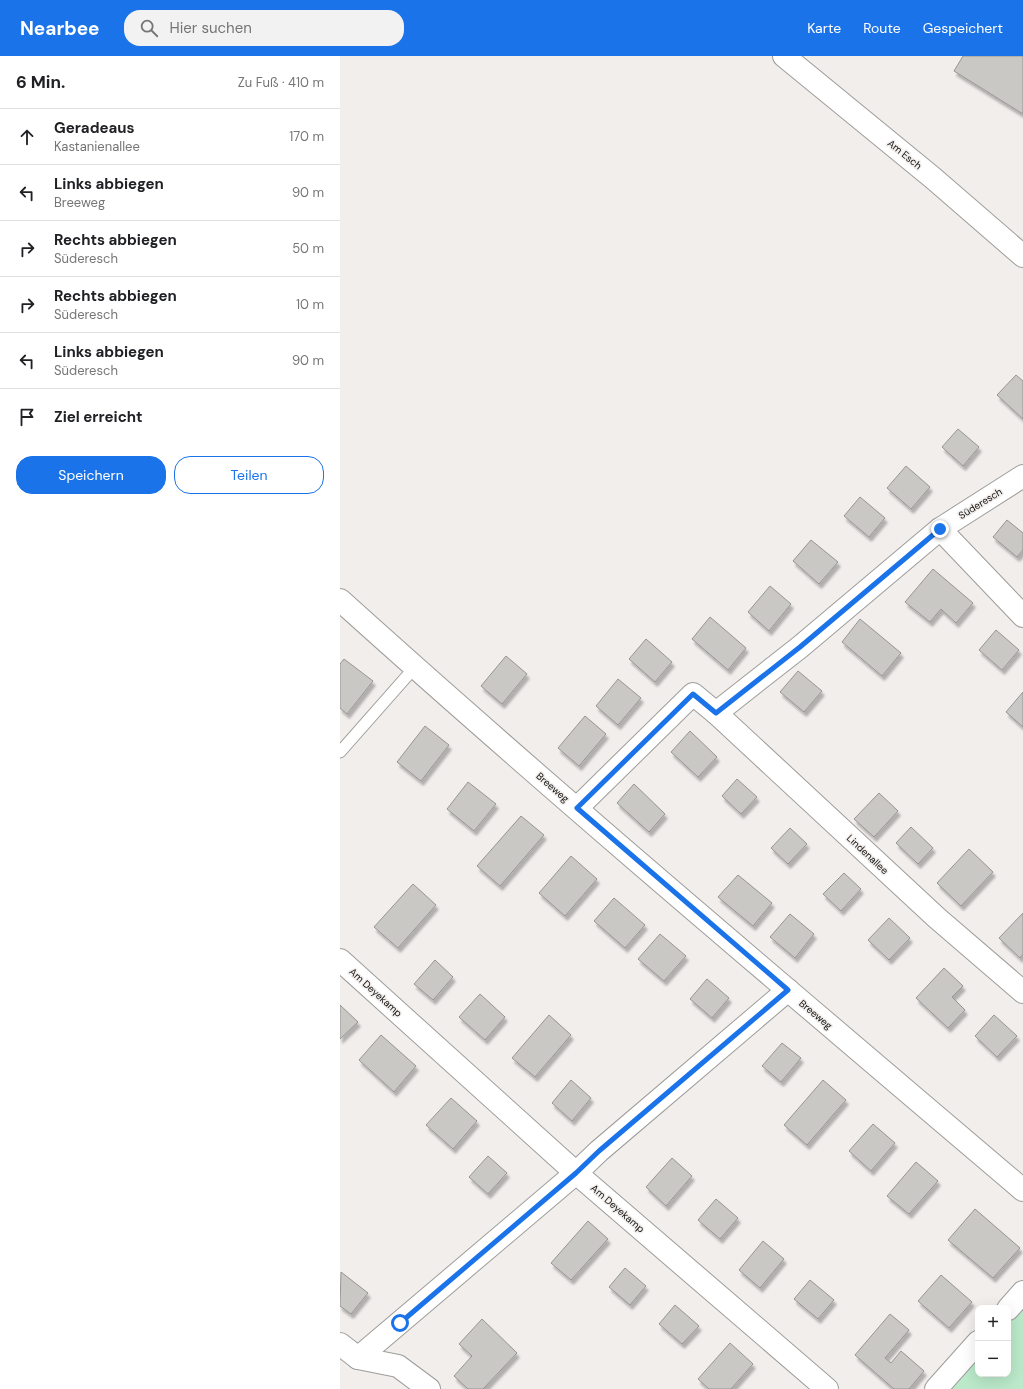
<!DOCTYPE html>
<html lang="de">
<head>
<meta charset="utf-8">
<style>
  :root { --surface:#fff; --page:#f2f2f2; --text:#202124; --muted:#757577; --line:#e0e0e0; --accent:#1a73e8 }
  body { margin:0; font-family:"DM Sans",sans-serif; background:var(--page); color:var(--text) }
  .controls { position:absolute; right:12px; bottom:12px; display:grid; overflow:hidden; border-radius:8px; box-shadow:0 4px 16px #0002 }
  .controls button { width:36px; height:36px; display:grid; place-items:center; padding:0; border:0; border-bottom:1px solid var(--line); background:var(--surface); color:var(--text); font:20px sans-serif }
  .stop { position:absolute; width:12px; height:12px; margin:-9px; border:3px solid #1a73e8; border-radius:50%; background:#fff }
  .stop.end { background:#1a73e8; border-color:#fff; box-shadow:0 1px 4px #0008 }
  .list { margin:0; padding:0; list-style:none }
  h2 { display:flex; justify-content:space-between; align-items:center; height:52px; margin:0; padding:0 16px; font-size:17px }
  h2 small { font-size:13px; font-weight:400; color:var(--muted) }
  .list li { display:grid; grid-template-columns:26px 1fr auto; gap:12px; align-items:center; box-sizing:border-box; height:56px; padding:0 16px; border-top:1px solid var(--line) }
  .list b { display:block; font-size:15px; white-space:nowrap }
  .list p { margin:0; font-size:13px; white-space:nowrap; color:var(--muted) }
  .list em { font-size:13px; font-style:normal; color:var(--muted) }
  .actions { display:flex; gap:8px; padding:12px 16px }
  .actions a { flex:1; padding:9px 0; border:1px solid var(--accent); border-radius:16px; text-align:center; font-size:14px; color:var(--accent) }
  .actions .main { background:var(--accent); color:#fff }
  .icon { flex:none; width:22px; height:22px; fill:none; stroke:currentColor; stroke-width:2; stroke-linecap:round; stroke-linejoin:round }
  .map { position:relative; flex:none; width:683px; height:1333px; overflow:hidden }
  header { display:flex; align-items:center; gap:24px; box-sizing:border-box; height:56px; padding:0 20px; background:var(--accent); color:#fff }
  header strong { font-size:19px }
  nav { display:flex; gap:22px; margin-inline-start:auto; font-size:14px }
  .search { width:280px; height:36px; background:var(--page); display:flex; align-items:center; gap:10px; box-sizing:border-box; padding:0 14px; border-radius:16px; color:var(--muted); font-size:15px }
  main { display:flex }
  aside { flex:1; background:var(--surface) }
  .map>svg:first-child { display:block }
  .green { fill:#bbe9ca }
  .building { fill:#cac8c5; stroke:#979592; filter:url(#shadow) }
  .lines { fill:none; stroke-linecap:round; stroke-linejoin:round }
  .lane-casing { stroke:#9f9d9a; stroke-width:13 }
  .street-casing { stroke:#9f9d9a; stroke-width:24 }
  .lane { stroke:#fff; stroke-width:11 }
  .street { stroke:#fff; stroke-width:22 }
  .route { stroke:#1a73e8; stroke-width:5 }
  .labels { text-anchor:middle; stroke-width:3; stroke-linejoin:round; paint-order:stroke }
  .street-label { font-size:10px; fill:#11100f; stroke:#f1eeec }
</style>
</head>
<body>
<header>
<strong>Nearbee</strong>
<div class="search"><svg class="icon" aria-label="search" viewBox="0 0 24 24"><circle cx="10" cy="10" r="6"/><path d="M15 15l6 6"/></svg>Hier suchen</div>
<nav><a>Karte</a><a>Route</a><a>Gespeichert</a></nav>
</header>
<main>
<aside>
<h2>6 Min.<small>Zu Fuß · 410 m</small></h2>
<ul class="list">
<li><svg class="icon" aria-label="ahead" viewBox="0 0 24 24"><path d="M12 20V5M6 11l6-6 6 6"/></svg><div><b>Geradeaus</b><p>Kastanienallee</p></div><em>170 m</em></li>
<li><svg class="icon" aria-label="left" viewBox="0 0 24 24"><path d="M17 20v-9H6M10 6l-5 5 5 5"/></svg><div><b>Links abbiegen</b><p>Breeweg</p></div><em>90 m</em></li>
<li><svg class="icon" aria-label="right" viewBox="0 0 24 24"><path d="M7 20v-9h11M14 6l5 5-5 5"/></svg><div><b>Rechts abbiegen</b><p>Süderesch</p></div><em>50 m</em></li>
<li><svg class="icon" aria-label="right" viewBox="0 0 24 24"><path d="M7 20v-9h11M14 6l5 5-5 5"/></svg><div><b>Rechts abbiegen</b><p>Süderesch</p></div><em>10 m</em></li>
<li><svg class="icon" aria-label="left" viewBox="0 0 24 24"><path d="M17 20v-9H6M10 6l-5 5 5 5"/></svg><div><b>Links abbiegen</b><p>Süderesch</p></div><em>90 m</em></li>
<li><svg class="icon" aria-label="arrive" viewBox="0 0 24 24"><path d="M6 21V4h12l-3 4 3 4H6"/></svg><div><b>Ziel erreicht</b></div></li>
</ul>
<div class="actions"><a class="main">Speichern</a><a>Teilen</a></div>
</aside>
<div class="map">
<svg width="683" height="1333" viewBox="0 0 683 1333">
  <defs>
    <filter id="shadow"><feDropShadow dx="2.5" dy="4.5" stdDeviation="1" flood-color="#0004"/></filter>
  </defs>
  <rect width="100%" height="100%" fill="#f1eeec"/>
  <polygon class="green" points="683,1249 683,1333 610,1333 638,1301 638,1318 668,1318 668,1266"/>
  <g class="building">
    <polygon points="623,0 683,0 683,58 614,15"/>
    <polygon points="676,319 683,325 683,363 657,339"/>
    <polygon points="618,373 639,391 623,410 602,391"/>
    <polygon points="566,410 590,431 571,453 547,432"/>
    <polygon points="520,441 545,462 529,481 504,460"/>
    <polygon points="667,464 683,477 683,494 677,501 653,481"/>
    <polygon points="471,484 498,506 479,528 453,505"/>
    <polygon points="593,513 633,547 616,567 601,553 590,566 565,546"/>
    <polygon points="430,530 451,548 429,575 408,556"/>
    <polygon points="370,561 406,592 388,614 352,583"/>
    <polygon points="520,563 561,597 542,620 502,586"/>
    <polygon points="656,574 679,594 662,614 639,594"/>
    <polygon points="306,583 332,606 315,626 289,603"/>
    <polygon points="166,600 187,618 162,648 141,630"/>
    <polygon points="4,603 33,625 7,658 0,652 0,608"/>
    <polygon points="458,615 482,635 464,656 440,636"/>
    <polygon points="278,623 301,642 278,669 256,650"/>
    <polygon points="683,636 683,671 666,656"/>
    <polygon points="245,660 266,678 239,710 218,692"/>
    <polygon points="85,670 109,689 81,725 57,706"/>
    <polygon points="350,675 377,701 358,721 331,696"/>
    <polygon points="397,723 417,741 401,758 382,740"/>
    <polygon points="128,726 156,748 134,775 107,753"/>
    <polygon points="294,728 325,758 309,776 277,747"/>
    <polygon points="539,737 558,755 534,781 514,763"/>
    <polygon points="181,760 204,779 160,830 137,810"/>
    <polygon points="571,771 593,792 578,808 556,787"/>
    <polygon points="450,772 467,788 448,808 431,792"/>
    <polygon points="629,793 653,816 621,850 597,827"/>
    <polygon points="231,800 257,823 225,860 199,837"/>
    <polygon points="504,817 521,833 501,855 483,838"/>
    <polygon points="398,819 432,847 413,870 378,841"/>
    <polygon points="73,828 96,849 58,892 34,871"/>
    <polygon points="274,842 305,869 285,892 254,865"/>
    <polygon points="683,857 683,898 680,902 659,882"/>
    <polygon points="450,858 474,878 455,902 430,881"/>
    <polygon points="549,862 570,882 549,904 528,884"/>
    <polygon points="320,878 346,900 324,925 298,903"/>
    <polygon points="95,904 113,921 93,944 74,928"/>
    <polygon points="604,912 623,930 612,941 625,954 608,972 576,942"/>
    <polygon points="367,923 389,942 372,962 350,943"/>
    <polygon points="140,938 165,961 145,984 119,961"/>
    <polygon points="0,949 18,966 0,983"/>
    <polygon points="209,959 231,979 195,1021 172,1002"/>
    <polygon points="654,959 677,980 657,1001 635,980"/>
    <polygon points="41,979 76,1010 54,1036 19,1004"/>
    <polygon points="442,987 461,1002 441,1026 422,1010"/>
    <polygon points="231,1024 251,1042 232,1065 212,1047"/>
    <polygon points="483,1024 506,1044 467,1089 444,1069"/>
    <polygon points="111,1042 137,1065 113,1093 86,1069"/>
    <polygon points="533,1068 555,1087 531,1115 509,1095"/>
    <polygon points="148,1100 167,1117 148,1138 129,1121"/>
    <polygon points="332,1102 352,1120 326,1150 306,1131"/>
    <polygon points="576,1106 598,1125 569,1158 547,1140"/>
    <polygon points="376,1143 398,1162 380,1183 358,1164"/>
    <polygon points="635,1153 680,1192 653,1222 608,1184"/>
    <polygon points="248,1165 268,1183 231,1224 211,1207"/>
    <polygon points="423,1185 444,1203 420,1232 399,1214"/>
    <polygon points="285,1212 306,1230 290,1249 269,1231"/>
    <polygon points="1,1216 28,1237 11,1258 0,1250"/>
    <polygon points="601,1219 632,1246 609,1272 578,1245"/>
    <polygon points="470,1224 494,1244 478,1263 454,1243"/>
    <polygon points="335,1249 359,1270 342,1288 319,1268"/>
    <polygon points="550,1258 569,1274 545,1302 551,1307 561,1295 584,1315 569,1333 554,1333 515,1299"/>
    <polygon points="142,1263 177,1297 143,1333 128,1333 114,1320 132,1300 119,1288"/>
    <polygon points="390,1287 413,1308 391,1333 369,1333 358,1323"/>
  </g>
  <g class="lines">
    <defs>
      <polyline id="lane" points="0,696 75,611"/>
      <g id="street">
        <polyline points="444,0 593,122 683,200"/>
        <polyline points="600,473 683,560"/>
        <path d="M0,544C223,745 454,939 683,1134"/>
        <polyline points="376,657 597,862 683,936"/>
        <polyline points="237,752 353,638 376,657 460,591 600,473 683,420"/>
        <polyline points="0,904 236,1117 487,1333"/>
        <polyline points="668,1253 683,1236"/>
        <polyline points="0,1288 18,1302 58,1310 89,1333"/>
        <polyline points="18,1302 236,1117 259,1095 448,934"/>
        <polyline points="596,1333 638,1286"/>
      </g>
    </defs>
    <use href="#lane" class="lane-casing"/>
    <use href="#street" class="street-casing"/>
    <use href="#lane" class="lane"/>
    <use href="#street" class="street"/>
  </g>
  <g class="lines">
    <polyline class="route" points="60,1267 236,1117 259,1095 448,934 237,752 353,638 376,657 460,591 600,473"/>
  </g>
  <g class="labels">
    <g class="street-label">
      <text transform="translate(565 98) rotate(39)" y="4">Am Esch</text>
      <text transform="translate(640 447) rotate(-32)" y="4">Süderesch</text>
      <text transform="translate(213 731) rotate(41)" y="4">Breeweg</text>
      <text transform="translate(528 798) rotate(43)" y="4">Lindenallee</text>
      <text transform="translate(36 936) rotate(42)" y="4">Am Deyekamp</text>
      <text transform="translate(476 958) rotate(40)" y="4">Breeweg</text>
      <text transform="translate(278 1152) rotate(41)" y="4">Am Deyekamp</text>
    </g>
  </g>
</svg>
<div class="controls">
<button>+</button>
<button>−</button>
</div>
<div class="stop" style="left:60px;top:1267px"></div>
<div class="stop end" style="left:600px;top:473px"></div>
</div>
</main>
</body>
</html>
